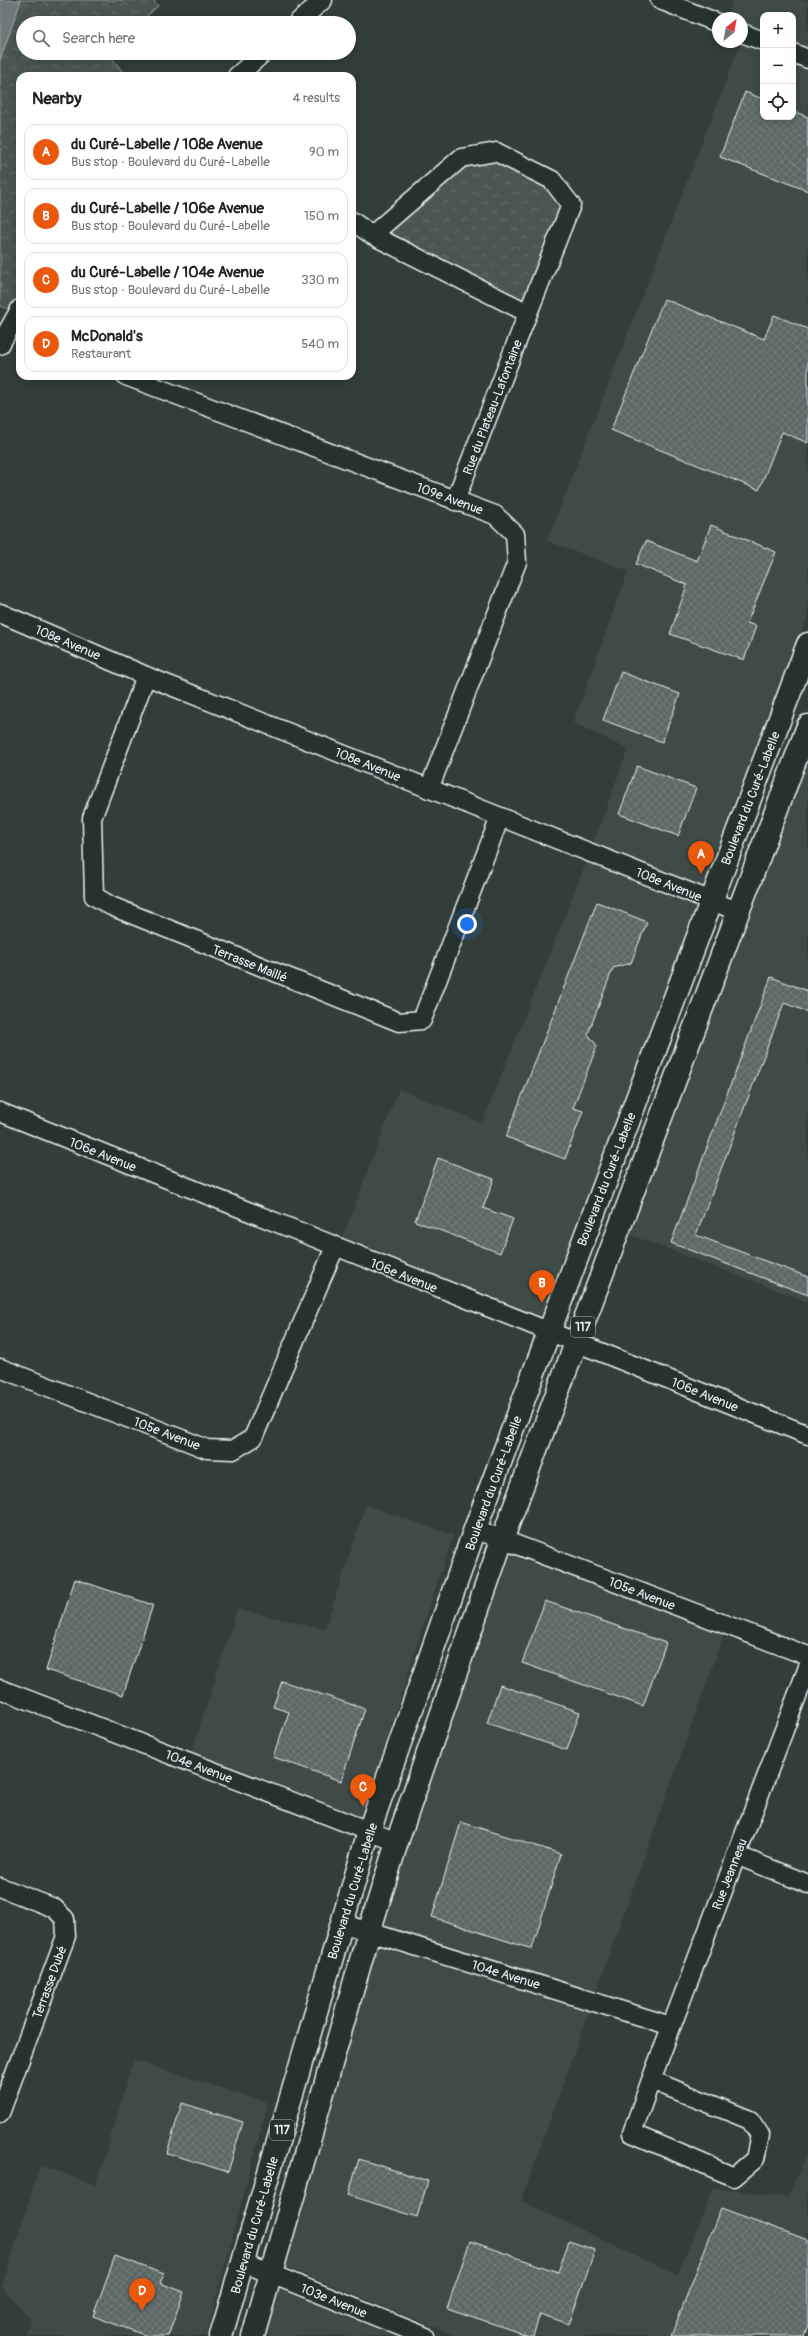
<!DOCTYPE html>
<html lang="en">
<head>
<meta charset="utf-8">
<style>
  :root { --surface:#fff; --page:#f2f2f2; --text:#222; --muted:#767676; --line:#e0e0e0; --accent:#ea580c }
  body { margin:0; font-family:Pangolin,sans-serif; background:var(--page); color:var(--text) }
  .controls { position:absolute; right:12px; top:12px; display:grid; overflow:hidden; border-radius:8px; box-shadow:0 2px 10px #0003 }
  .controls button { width:36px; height:36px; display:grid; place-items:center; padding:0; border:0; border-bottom:1px solid var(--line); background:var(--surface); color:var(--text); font:20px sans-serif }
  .compass { position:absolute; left:712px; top:12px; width:36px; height:36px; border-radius:50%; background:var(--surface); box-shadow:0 2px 10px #0003; rotate:31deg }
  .you { position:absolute; left:467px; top:924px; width:14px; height:14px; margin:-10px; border:3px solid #fff; border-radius:50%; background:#1a73e8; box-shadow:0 0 0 6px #1a73e833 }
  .badge { display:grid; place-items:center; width:26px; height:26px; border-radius:50%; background:var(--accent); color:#fff; font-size:13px; font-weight:700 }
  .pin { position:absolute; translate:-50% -33px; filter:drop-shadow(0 1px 2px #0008) }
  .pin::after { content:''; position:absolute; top:21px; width:14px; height:12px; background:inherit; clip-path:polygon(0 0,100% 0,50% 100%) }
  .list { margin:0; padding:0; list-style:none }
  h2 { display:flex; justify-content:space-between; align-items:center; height:52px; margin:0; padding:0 16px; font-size:17px }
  h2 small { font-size:13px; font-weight:400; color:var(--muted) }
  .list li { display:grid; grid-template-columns:26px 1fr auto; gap:12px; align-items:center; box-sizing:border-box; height:56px; margin:0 8px 8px; padding:0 8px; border:1px solid var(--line); border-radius:12px }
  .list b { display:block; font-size:15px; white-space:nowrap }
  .list p { margin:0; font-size:13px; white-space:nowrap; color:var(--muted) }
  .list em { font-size:13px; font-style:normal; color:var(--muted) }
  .icon { flex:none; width:22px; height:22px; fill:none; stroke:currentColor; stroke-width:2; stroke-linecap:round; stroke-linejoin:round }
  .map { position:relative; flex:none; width:808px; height:2336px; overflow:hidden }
  .search { position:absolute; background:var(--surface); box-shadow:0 2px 10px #0003; left:16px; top:16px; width:340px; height:44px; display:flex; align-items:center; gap:10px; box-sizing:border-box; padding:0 14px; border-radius:22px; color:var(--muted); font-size:15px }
  .panel { position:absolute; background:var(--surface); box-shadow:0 2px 10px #0003; left:16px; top:72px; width:340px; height:308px; border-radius:12px }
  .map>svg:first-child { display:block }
  .built { fill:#3f4b46 }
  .forest { fill:url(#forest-crowns); stroke:#98a4a4 }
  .water { fill:#6d7978; stroke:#9ea9ab }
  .building { fill:url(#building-cross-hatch); stroke:#e8f1f8 }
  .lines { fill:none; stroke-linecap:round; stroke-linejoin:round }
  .minor-casing { stroke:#e8f1f8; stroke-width:21 }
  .primary-casing { stroke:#e8f1f8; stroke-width:25 }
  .minor { stroke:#26332d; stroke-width:18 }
  .primary { stroke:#26332d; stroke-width:22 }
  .labels { text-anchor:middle; stroke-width:3; stroke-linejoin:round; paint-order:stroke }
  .shield { fill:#26332d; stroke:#aeb8bb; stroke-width:1 }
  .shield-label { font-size:12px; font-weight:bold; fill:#e8f1f8 }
  .street-label { font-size:13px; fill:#e8f1f8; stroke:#26332d }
</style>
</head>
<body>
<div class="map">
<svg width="808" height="2336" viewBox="0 0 808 2336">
  <defs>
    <pattern id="forest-crowns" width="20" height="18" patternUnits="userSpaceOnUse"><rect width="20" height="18" fill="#495651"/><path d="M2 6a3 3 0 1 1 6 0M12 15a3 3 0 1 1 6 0" fill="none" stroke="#636f6b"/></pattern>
    <pattern id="building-cross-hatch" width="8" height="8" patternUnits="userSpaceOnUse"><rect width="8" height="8" fill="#5c6865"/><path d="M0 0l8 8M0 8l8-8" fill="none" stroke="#737e7c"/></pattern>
  </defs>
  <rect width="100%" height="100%" fill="#323e39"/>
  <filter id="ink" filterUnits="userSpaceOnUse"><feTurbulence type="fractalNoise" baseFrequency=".025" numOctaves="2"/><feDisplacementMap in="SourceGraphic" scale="8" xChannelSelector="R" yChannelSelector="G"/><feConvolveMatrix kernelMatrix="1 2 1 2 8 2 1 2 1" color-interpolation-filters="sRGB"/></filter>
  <g filter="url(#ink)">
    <g class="built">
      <polygon points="733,0 808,0 808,60 793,54 793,15 763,15 763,42 742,34 742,18 726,18"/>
      <polygon points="741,42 763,51 763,117 793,117 793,63 808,69 808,615 541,1318 341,1241 399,1089 482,1123 587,860 628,749 573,723 628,571 547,541"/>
      <polygon points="808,737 808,1302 623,1232"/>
      <polygon points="366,1505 453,1535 361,1818 192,1751 237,1609 325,1629"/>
      <polygon points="501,1552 725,1632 521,2201 677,2275 714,2188 788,2197 808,2152 808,2336 457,2336 281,2265 386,1891"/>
      <polygon points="133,2060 268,2103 206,2336 27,2336 31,2320 2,2287 40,2165 96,2185"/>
      <polygon points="272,2286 394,2336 257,2336"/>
    </g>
    <g class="forest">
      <polygon points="21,0 153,0 158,6 139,23 23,23 23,53 108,53 126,76 20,76 20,309 18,313 0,306 0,60"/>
      <polygon points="496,152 552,180 571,205 528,313 372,235 461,158"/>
    </g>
    <polygon class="water" points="0,0 21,0 0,60"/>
    <g class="building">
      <polygon points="745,92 763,99 763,117 793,117 793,111 808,117 808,191 720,157"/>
      <polygon points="664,299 764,339 774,315 808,329 808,443 782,432 759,490 611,430"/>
      <polygon points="711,525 776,552 747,623 756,626 744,660 670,634 687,585 636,564 646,541 697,561"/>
      <polygon points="621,672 680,694 662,742 603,720"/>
      <polygon points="637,766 696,788 678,836 619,814"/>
      <polygon points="597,902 647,922 631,963 613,968 588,1034 597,1046 573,1108 583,1111 565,1159 506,1137"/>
      <polygon points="771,977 808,991 808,1012 784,1003 696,1235 808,1277 808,1295 671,1243"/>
      <polygon points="438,1158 494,1179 483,1208 513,1219 500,1253 415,1221"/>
      <polygon points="75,1579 153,1605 123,1695 46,1670"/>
      <polygon points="545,1601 666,1643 643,1706 522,1663"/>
      <polygon points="282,1681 365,1709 341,1781 273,1757 289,1712 273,1707"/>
      <polygon points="500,1685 580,1712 567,1750 487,1723"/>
      <polygon points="461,1822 561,1854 532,1949 432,1917"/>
      <polygon points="182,2103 243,2122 228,2172 167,2153"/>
      <polygon points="359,2159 428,2181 417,2217 348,2195"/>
      <polygon points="721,2208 808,2240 808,2326 804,2336 671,2336"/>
      <polygon points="470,2241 558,2272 569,2241 595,2250 569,2324 540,2314 533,2336 529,2336 447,2308"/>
      <polygon points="115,2256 164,2274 160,2283 184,2292 168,2336 147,2336 93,2316"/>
    </g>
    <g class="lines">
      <defs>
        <g id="minor">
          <polyline points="660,0 718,23"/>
          <polyline points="297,23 323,0"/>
          <polyline points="742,33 763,41"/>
          <polyline points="793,53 808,59"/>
          <polyline points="237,76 263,53"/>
          <polyline points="352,221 372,235 528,313 455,501"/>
          <polyline points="372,235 461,158 496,152 552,180 571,205 528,313"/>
          <polyline points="0,345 20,309"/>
          <polyline points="126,376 495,515 515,534 517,562 429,789"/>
          <polyline points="0,613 146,676 737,911"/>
          <polyline points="146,676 92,818 94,896 111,906 399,1022 422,1020 500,817"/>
          <polyline points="0,1112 808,1435"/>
          <polyline points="0,1368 207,1449 233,1450 253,1438 335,1247"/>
          <polyline points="475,1529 808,1656"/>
          <polyline points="0,1689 397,1842"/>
          <polyline points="736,1855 808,1884"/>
          <polyline points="0,1887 54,1908 65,1919 66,1936 0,2113"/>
          <polyline points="341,1923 671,2026"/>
          <polyline points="651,2080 750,2120 760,2135 755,2159 734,2177 632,2133 651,2080 808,1667"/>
          <polyline points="244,2263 424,2336"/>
        </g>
        <g id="primary">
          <polyline points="221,2336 369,1831 475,1529 808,644"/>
          <polyline points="253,2336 369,1932 397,1842 502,1540 808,726"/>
        </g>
      </defs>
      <use href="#minor" class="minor-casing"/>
      <use href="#primary" class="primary-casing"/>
      <use href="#minor" class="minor"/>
      <use href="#primary" class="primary"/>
    </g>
  </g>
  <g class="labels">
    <g class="shield">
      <rect x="571" y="1317" width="24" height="20" rx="3"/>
      <rect x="270" y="2120" width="24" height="20" rx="3"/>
    </g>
    <g class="shield-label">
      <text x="583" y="1331">117</text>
      <text x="282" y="2134">117</text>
    </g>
    <g class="street-label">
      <text transform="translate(492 407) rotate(-69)" y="5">Rue du Plateau-Lafontaine</text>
      <text transform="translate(450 498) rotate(20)" y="5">109e Avenue</text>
      <text transform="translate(68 642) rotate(23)" y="5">108e Avenue</text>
      <text transform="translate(368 764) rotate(22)" y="5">108e Avenue</text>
      <text transform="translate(750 798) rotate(-69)" y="5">Boulevard du Curé-Labelle</text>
      <text transform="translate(669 884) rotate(22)" y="5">108e Avenue</text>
      <text transform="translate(250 963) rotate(22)" y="5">Terrasse Maillé</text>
      <text transform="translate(103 1154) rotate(22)" y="5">106e Avenue</text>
      <text transform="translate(606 1179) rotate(-69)" y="5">Boulevard du Curé-Labelle</text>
      <text transform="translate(404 1275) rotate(22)" y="5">106e Avenue</text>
      <text transform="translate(705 1394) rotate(22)" y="5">106e Avenue</text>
      <text transform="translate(167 1433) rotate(21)" y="5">105e Avenue</text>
      <text transform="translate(493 1483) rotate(-70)" y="5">Boulevard du Curé-Labelle</text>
      <text transform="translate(642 1593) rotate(21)" y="5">105e Avenue</text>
      <text transform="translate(199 1766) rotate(21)" y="5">104e Avenue</text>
      <text transform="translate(729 1874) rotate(-69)" y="5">Rue Jeanneau</text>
      <text transform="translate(352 1891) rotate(-73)" y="5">Boulevard du Curé-Labelle</text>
      <text transform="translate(506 1974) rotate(17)" y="5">104e Avenue</text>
      <text transform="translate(49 1982) rotate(-70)" y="5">Terrasse Dubé</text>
      <text transform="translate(254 2225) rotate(-74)" y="5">Boulevard du Curé-Labelle</text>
      <text transform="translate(334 2300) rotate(22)" y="5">103e Avenue</text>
    </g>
  </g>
</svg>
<div class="controls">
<button>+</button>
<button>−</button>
<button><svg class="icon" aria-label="locate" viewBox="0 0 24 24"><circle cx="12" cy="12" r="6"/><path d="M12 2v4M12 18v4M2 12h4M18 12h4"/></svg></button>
</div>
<svg class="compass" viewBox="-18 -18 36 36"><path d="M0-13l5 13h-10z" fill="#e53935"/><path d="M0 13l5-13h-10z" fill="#767676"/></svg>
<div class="you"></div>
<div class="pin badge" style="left:701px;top:874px">A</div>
<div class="pin badge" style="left:542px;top:1303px">B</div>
<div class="pin badge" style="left:363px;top:1807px">C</div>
<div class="pin badge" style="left:142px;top:2311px">D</div>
<div class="search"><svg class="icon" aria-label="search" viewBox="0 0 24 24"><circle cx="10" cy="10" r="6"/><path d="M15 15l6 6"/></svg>Search here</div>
<section class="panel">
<h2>Nearby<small>4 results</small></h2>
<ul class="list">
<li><span class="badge">A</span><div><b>du Curé-Labelle / 108e Avenue</b><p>Bus stop · Boulevard du Curé-Labelle</p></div><em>90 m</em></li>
<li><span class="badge">B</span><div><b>du Curé-Labelle / 106e Avenue</b><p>Bus stop · Boulevard du Curé-Labelle</p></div><em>150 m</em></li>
<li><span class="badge">C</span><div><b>du Curé-Labelle / 104e Avenue</b><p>Bus stop · Boulevard du Curé-Labelle</p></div><em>330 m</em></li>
<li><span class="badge">D</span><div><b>McDonald's</b><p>Restaurant</p></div><em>540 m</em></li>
</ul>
</section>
</div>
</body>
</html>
